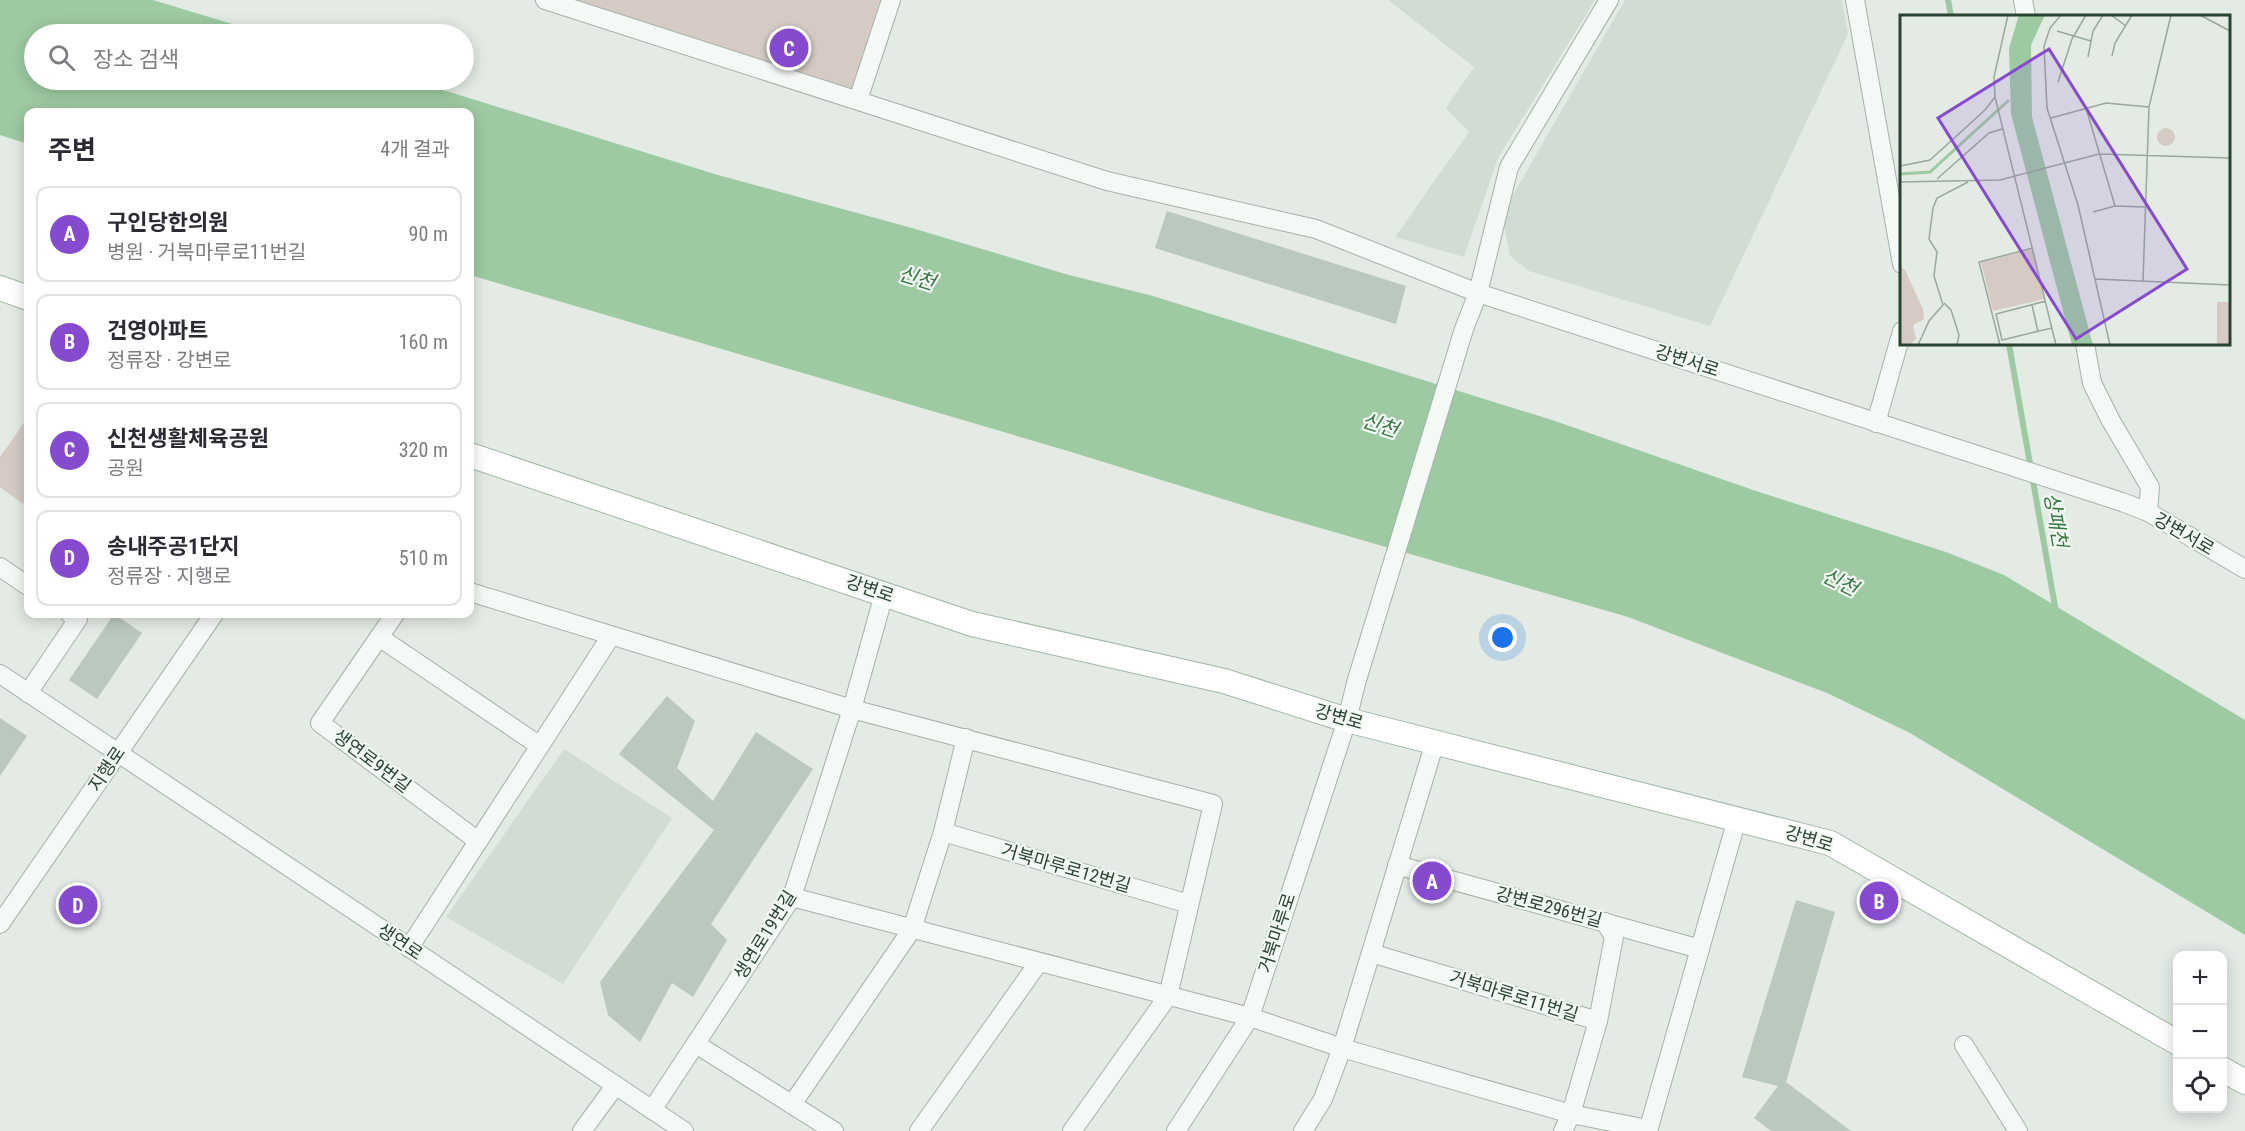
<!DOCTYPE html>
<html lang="ko">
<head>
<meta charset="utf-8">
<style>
  :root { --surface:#fff; --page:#f7f7f7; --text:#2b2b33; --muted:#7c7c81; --line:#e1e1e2; --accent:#854ace }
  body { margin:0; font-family:"Roboto Condensed","Noto Sans KR",sans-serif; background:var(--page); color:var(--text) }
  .controls { position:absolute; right:18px; bottom:18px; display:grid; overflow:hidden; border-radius:12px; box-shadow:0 3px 15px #0003 }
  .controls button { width:54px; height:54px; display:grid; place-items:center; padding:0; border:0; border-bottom:2px solid var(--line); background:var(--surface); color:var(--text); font:30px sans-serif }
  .you { position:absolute; left:1503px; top:638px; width:21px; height:21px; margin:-15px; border:4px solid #fff; border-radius:50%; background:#1a73e8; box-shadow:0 0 0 9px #1a73e833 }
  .badge { display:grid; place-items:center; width:39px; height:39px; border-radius:50%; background:var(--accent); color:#fff; font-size:20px; font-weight:700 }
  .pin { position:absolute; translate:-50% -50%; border:3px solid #fff; box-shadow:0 2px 6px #0006 }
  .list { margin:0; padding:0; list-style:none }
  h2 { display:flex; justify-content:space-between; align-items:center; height:78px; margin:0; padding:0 24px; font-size:26px }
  h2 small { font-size:20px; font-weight:400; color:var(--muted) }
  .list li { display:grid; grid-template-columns:39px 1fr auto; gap:18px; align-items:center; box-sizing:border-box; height:96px; margin:0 12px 12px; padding:0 12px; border:2px solid var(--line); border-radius:12px }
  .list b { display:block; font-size:22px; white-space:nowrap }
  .list p { margin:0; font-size:20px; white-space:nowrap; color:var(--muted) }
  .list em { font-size:20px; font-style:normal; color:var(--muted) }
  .icon { flex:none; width:33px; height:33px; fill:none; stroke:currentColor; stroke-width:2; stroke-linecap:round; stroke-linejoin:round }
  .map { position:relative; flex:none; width:2245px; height:1131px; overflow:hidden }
  .search { position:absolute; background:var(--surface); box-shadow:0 3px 15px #0003; left:24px; top:24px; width:450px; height:66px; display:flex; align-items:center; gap:15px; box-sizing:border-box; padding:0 21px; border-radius:33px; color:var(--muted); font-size:22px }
  .panel { position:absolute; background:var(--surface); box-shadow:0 3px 15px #0003; left:24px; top:108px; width:450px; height:510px; border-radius:12px }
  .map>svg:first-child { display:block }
  .built { fill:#d1ddd3 }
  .green { fill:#d5cac4 }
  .water { fill:#9ecaa3 }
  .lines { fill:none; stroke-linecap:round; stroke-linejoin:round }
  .stream { stroke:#9ecaa3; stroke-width:6 }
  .building { fill:#bac8bd }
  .minor-casing { stroke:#a4b2a7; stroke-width:20 }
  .major-casing { stroke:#a2b6a6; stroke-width:26 }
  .minor { stroke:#f5f9f6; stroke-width:18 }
  .major { stroke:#fff; stroke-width:24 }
  .labels { text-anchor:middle; stroke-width:4.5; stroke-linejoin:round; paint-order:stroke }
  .street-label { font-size:18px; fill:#2a4330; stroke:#f2f8f3 }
  .water-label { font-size:20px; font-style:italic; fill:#35773f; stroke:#f2f8f3 }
  .inset-river { fill:none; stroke:#9ecaa3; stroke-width:3 }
  .inset-road { fill:none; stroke:#99a89c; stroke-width:1.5 }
  .view { fill:#854ace; fill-opacity:0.15; stroke:#854ace; stroke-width:3 }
  .inset-edge { fill:none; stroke:#2a4330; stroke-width:3 }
</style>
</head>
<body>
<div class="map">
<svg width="2245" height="1131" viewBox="0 0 2245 1131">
  <rect width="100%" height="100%" fill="#e3ebe4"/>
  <g class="built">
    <polygon points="1388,0 1595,0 1498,158 1464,257 1395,237 1469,132 1446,108 1474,67"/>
    <polygon points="1625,0 1842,0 1848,34 1710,326 1529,271 1510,256 1502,214"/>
    <polygon points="564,749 672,818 563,984 446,917"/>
  </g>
  <g class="green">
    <polygon points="563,0 886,0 854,96"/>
    <polygon points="28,417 28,496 23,504 0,487 0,457"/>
  </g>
  <polygon class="water" points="0,0 153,0 265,34 34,34 34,80 411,80 718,175 912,228 1069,275 1153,296 1552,420 1756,491 1946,552 2004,575 2245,720 2245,935 1910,733 1827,693 1628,617 1258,510 1068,451 470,275 470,112 28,112 28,144 0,135"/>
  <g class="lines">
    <g class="stream">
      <polyline points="1948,0 1951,16"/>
      <polyline points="2009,344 2056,612"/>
    </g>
  </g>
  <g class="building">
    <polygon points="1167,211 1406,286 1396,324 1155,248"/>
    <polygon points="114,614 142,633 97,699 69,680"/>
    <polygon points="667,696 695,721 677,768 713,801 756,732 813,769 711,924 727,940 693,997 672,983 640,1042 608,1015 600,982 714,830 619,754"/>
    <polygon points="0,718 27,736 0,776"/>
    <polygon points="1796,900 1835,912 1786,1082 1851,1131 1771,1131 1754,1118 1778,1086 1742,1077"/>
  </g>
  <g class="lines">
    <defs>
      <g id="minor">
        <polyline points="545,0 1107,181 1316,229 1478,293 2122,502 2148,512 2245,569"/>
        <polyline points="1855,0 1902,264"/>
        <polyline points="2023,0 2026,16"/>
        <polyline points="858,100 891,0"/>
        <polyline points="2085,344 2092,383 2111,421 2150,487 2148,512"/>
        <polyline points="1876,423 1902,331"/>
        <polyline points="0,567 28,586"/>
        <polyline points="470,592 852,709 1213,804 1168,996 1072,1131"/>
        <polyline points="395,614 320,723 478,841"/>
        <polyline points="379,637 540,746"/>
        <polyline points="0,674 684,1131"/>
        <polyline points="28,693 78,619 70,614"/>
        <polyline points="943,832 1189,904"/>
        <polyline points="1397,865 1700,949"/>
        <polyline points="792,897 1250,1017 1342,1048 1571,1114 1648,1129"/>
        <polyline points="0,924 214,614"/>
        <polyline points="409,948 611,636"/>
        <polyline points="1371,953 1598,1021 1571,1114 1563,1131"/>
        <polyline points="1598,1021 1614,937 1605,922"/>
        <polyline points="696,1044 834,1131"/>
        <polyline points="1964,1045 2018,1131"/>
        <polyline points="793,1103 912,929 943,832 966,738"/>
        <polyline points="652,1110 792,897 852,709 884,594"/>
        <polyline points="582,1131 615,1086"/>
        <polyline points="919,1131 1039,962"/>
        <polyline points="1176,1131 1250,1017 1347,720 1356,683 1464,329 1478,293 1509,167 1609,0"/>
        <polyline points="1303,1131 1323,1099 1342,1048 1435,742"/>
        <polyline points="1648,1131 1737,819"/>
      </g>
      <g id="major">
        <polyline points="0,288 28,298"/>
        <polyline points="470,455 972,624 1224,681 1347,720 1830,843 2178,1043"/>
        <polyline points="2222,1069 2245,1082"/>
      </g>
    </defs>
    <use href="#minor" class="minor-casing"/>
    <use href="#major" class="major-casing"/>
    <use href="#minor" class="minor"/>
    <use href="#major" class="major"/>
  </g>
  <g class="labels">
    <g class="street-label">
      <text transform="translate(1687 361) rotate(18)" y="6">강변서로</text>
      <text transform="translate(2184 534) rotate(30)" y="6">강변서로</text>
      <text transform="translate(870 589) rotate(19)" y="6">강변로</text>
      <text transform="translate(1339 717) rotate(16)" y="6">강변로</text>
      <text transform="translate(372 761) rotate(37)" y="6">생연로9번길</text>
      <text transform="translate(107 769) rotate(-56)" y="6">지행로</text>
      <text transform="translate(1809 839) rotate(17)" y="6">강변로</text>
      <text transform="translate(1066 868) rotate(16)" y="6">거북마루로12번길</text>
      <text transform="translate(1549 907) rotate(15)" y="6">강변로296번길</text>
      <text transform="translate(1277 933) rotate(-72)" y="6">거북마루로</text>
      <text transform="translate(765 935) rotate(-58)" y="6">생연로19번길</text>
      <text transform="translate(400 942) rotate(34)" y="6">생연로</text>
      <text transform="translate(1514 996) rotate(17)" y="6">거북마루로11번길</text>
    </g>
    <g class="water-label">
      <text transform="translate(917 278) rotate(17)" y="7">신천</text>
      <text transform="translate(1380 425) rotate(18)" y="7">신천</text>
      <text transform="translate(2056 520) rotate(80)" y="7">상패천</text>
      <text transform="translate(1840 582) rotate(26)" y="7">신천</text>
    </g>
  </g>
  <g transform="translate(1900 15)">
    <rect width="330" height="330" fill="#e3ebe4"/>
    <path d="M257 122a9 9 0 1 1 18 0a9 9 0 1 1-18 0ZM133,234L145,284L93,296L81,247ZM0,252L5,255L23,294L24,304L13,310L16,324L9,330H0ZM317,287H330V330H317Z" fill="#d5cac4"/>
    <path d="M119,0H145L131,30L132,102L193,330H172L111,99L109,33Z" fill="#9ecaa3"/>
    <path class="inset-river" d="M0,159L30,157L109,85"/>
    <path class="inset-road" d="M108,0L94,62L95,82L156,330M161,0L150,13L144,31L147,93L178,190L210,330M211,0L226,11M300,0L330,16M157,16L191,26M212,41L215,28L232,0M188,42L193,16L203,0M158,67L172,24L186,0M186,93L215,191M151,103L206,88L249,92M0,151L30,145L85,95L95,82M37,164L89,118L102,114M0,167L100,165L199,139L330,143M193,197L215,191L245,192M195,264L330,270M243,266L249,92L271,0M146,286L96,299L102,325L152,313M44,288L51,295L59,320L57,330M132,290L138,317M18,330L29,306L43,290L34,261L37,237L29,224L33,193L37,183L68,167M100,330L79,247L133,233"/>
    <path class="view" d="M149,34L287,254L176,324L38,103Z"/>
    <rect width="330" height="330" class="inset-edge"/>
  </g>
</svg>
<div class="controls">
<button>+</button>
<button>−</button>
<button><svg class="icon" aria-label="locate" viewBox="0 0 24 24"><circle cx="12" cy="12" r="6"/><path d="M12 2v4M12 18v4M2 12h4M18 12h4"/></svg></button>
</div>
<div class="you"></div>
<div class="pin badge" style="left:1432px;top:881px">A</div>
<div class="pin badge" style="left:1879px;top:901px">B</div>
<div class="pin badge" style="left:789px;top:48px">C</div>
<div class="pin badge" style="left:78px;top:905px">D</div>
<div class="search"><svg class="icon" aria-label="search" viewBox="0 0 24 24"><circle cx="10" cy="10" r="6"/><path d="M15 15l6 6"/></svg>장소 검색</div>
<section class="panel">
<h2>주변<small>4개 결과</small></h2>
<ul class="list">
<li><span class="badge">A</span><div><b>구인당한의원</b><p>병원 · 거북마루로11번길</p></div><em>90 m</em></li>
<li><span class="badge">B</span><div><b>건영아파트</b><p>정류장 · 강변로</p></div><em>160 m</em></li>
<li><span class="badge">C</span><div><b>신천생활체육공원</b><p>공원</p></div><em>320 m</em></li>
<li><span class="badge">D</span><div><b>송내주공1단지</b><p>정류장 · 지행로</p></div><em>510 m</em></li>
</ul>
</section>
</div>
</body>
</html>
